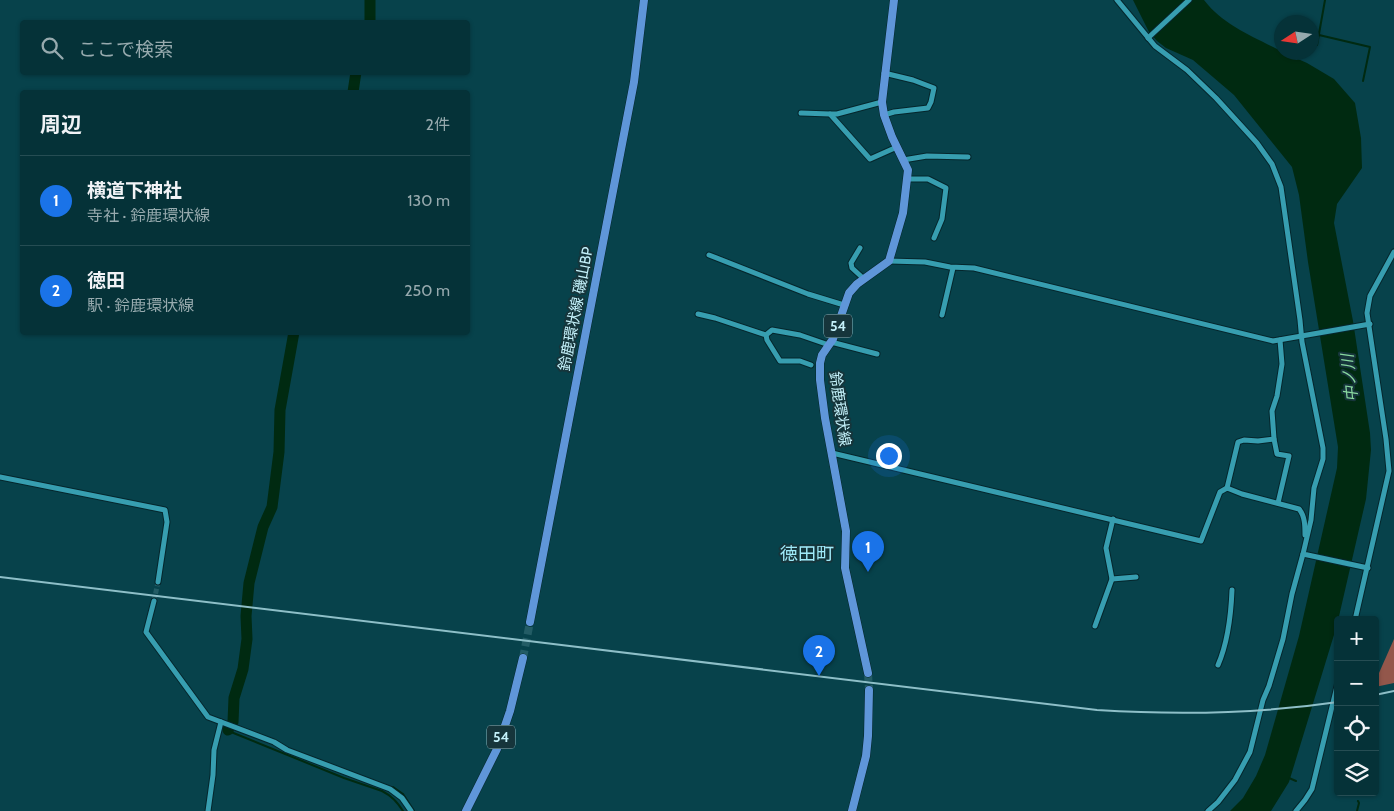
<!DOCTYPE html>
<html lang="ja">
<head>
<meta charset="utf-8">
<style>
  :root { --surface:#053238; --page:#133e43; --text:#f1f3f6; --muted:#97aaae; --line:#264d53; --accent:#1a73e8 }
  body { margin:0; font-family:Cabin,"Noto Sans JP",sans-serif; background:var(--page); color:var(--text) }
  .controls { position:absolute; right:15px; bottom:15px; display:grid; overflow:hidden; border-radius:5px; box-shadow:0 1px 4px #0004 }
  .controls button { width:45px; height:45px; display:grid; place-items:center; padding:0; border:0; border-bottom:1px solid var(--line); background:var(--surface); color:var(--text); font:25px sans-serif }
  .compass { position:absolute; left:1274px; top:15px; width:45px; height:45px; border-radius:50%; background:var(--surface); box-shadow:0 1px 4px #0004; rotate:258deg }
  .you { position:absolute; left:888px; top:455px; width:18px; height:18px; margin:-12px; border:4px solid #fff; border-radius:50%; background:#1a73e8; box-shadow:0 0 0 8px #1a73e833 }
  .badge { display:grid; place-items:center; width:32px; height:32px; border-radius:50%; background:var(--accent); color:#fff; font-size:16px; font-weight:700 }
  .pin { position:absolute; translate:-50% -41px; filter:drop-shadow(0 1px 2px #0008) }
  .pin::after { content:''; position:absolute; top:26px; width:18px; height:15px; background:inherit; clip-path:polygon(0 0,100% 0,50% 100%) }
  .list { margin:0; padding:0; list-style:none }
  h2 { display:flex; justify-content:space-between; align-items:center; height:65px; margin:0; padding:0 20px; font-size:21px }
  h2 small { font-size:16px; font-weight:400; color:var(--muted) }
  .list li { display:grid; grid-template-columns:32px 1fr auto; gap:15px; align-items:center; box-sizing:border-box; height:90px; padding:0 20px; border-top:1px solid var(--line) }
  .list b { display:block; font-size:19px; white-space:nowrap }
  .list p { margin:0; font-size:16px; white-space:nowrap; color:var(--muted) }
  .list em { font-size:16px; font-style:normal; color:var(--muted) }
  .icon { flex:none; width:28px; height:28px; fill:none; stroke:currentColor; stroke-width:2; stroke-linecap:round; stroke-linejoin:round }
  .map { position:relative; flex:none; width:1394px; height:811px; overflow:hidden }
  .search { position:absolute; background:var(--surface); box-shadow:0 1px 4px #0004; left:20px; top:20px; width:450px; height:55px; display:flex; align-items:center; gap:12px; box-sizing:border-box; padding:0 18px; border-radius:5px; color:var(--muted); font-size:19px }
  .panel { position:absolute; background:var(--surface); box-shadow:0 1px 4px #0004; left:20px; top:90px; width:450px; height:245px; border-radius:5px }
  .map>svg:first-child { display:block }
  .forest { fill:#93574b }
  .water { fill:#002a11 }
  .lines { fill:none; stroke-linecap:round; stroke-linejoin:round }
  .stream { stroke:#002a11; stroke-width:2 }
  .river { stroke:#002a11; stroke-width:11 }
  .minor-tunnel { stroke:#235c65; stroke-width:5; stroke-dasharray:5 2.5; stroke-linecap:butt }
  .primary-tunnel { stroke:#235c65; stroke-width:8; stroke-dasharray:8 4; stroke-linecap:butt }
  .minor-casing { stroke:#05262c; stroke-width:7 }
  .primary-casing { stroke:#05262c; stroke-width:9 }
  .minor { stroke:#379eb0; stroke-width:5 }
  .primary { stroke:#5f96d9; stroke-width:8 }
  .rail { stroke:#8ebfc8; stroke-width:2 }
  .labels { text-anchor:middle; stroke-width:4; stroke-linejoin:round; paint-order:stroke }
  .shield { fill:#16353b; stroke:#90b9c1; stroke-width:1 }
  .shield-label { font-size:14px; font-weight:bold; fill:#c4f1fa }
  .street-label { font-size:15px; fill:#c4f1fa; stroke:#16353b }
  .water-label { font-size:16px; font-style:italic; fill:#89d89f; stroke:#16353b }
  .quarter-label { font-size:18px; fill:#9feaf9; stroke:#16353b }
</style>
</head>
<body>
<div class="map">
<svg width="1394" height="811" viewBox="0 0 1394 811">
  <rect width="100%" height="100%" fill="#07424b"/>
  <polygon class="forest" points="1394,639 1394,683 1375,687 1375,682"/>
  <path class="water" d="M1133,0H1204C1223,25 1254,37 1281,51L1282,52L1307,63L1334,79L1355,103L1361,138L1362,168L1337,204L1334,223L1353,321L1370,433L1371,450L1366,499L1337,625L1289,782L1271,811H1230L1243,798L1256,776L1265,755L1299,636L1337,468L1338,447L1308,262L1299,195L1292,167L1234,95L1193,60L1166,48L1157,41L1149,32Z"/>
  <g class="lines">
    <g class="stream">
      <polyline points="1319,35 1370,47 1363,81"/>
      <polyline points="1317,45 1325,0"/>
      <path d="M228,730L231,732L344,778L382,791C392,796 397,802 403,811"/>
      <polyline points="1289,778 1296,781"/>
      <polyline points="393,787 403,794 414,811"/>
      <polyline points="1357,811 1359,803 1358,801"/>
    </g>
    <g class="river">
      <polyline points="370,22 370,0"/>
      <polyline points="353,92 356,72"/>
      <polyline points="228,730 233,722 234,698 243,669 247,639 246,616 249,583 263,527 272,507 279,452 280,410 294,332"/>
    </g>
    <polyline class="minor-tunnel" points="154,601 158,582"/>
    <g class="primary-tunnel">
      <polyline points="523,658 530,622"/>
      <polyline points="868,673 869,690"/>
    </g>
    <defs>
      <g id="minor">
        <polyline points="1117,0 1155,46 1187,70 1216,98 1257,143 1272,164 1281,187 1300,320 1302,342 1323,448 1323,459 1314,488 1311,520 1303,554 1368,568"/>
        <polyline points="1148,38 1189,0"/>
        <polyline points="801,113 830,114 870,159 897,147"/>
        <polyline points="830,114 837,114 882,102"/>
        <polyline points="884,115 894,112 928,108 931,102 934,88 913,80 884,73"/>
        <polyline points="903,160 927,156 968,157"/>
        <polyline points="907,179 928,179 946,188 942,219 934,238"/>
        <polyline points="860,248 851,263 852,268 864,279"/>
        <polyline points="709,255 808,294 844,305"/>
        <polyline points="889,261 925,262 950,267 974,268 1273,341 1370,324"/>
        <polyline points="698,314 715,318 766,335 772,330 800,335 829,345"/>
        <polyline points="942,315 953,268"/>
        <polyline points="766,335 767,340 780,361 800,361 811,365"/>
        <polyline points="831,342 877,354"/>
        <polyline points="1274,439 1277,454 1289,456 1278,503"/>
        <path d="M832,453L1201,541L1220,492L1227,488L1242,494L1299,509C1305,516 1305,526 1305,535"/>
        <polyline points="0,477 165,510 167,522 158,582"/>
        <polyline points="1227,488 1238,442 1244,440 1258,441 1274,439 1272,411 1277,396 1282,364 1280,340"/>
        <polyline points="1112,579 1136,577"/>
        <polyline points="154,601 146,632 208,717 274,742 287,750 390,789 402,798 411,811"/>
        <polyline points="1355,620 1389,471 1386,439 1367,313 1370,296 1394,252"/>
        <polyline points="1095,626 1112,579 1106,548 1113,519"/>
        <path d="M1218,665C1228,642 1231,615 1232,590"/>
        <polyline points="208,811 213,775 214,750 221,722"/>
        <polyline points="1208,811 1218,802 1235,780 1250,752 1263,700 1269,686 1283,639 1292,594 1303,554"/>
        <polyline points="1296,811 1305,800 1312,789 1338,682"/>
      </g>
      <g id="primary">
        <polyline points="530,622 634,82 644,0"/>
        <polyline points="868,673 845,568 846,531 825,418 820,380 820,363 822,355 833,339 849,293 857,284 889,261 903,213 908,170 892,137 884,115 882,102 894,0"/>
        <polyline points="466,811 497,749 510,711 523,658"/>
        <polyline points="852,811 866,756 868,736 869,690"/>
      </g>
    </defs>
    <use href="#minor" class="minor-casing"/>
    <use href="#primary" class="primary-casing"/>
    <use href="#minor" class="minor"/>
    <use href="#primary" class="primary"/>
    <g class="rail">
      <path d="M0,577L1097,710C1178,715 1257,714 1338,702"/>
      <polyline points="1375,695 1394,691"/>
    </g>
  </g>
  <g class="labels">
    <g class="shield">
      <rect x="824" y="314.5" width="28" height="23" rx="4"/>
      <rect x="487" y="725.5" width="28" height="23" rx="4"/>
    </g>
    <g class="shield-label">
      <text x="838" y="331">54</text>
      <text x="501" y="742">54</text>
    </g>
    <g class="street-label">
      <text transform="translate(576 309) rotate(-79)" y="5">鈴鹿環状線 磯山BP</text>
      <text transform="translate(840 409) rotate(82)" y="5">鈴鹿環状線</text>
    </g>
    <g class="water-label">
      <text transform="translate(1349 378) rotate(-96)" y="6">中ノ川</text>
    </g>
    <g class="quarter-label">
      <text x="807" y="560">徳田町</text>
    </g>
  </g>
</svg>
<div class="controls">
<button>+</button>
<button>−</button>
<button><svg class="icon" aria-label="locate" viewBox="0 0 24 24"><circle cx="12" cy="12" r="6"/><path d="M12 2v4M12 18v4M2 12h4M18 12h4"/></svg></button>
<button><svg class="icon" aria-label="layers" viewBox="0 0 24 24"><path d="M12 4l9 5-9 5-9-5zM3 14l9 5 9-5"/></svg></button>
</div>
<svg class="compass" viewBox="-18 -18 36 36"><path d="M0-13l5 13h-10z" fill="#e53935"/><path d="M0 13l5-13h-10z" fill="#97aaae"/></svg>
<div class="you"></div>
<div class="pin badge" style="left:868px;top:572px">1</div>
<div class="pin badge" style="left:819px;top:676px">2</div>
<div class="search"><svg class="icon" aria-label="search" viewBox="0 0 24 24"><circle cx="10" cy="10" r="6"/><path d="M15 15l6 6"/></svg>ここで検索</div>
<section class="panel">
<h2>周辺<small>2件</small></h2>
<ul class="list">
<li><span class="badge">1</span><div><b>横道下神社</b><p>寺社 · 鈴鹿環状線</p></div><em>130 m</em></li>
<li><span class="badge">2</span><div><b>徳田</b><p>駅 · 鈴鹿環状線</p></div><em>250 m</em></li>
</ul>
</section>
</div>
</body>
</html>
